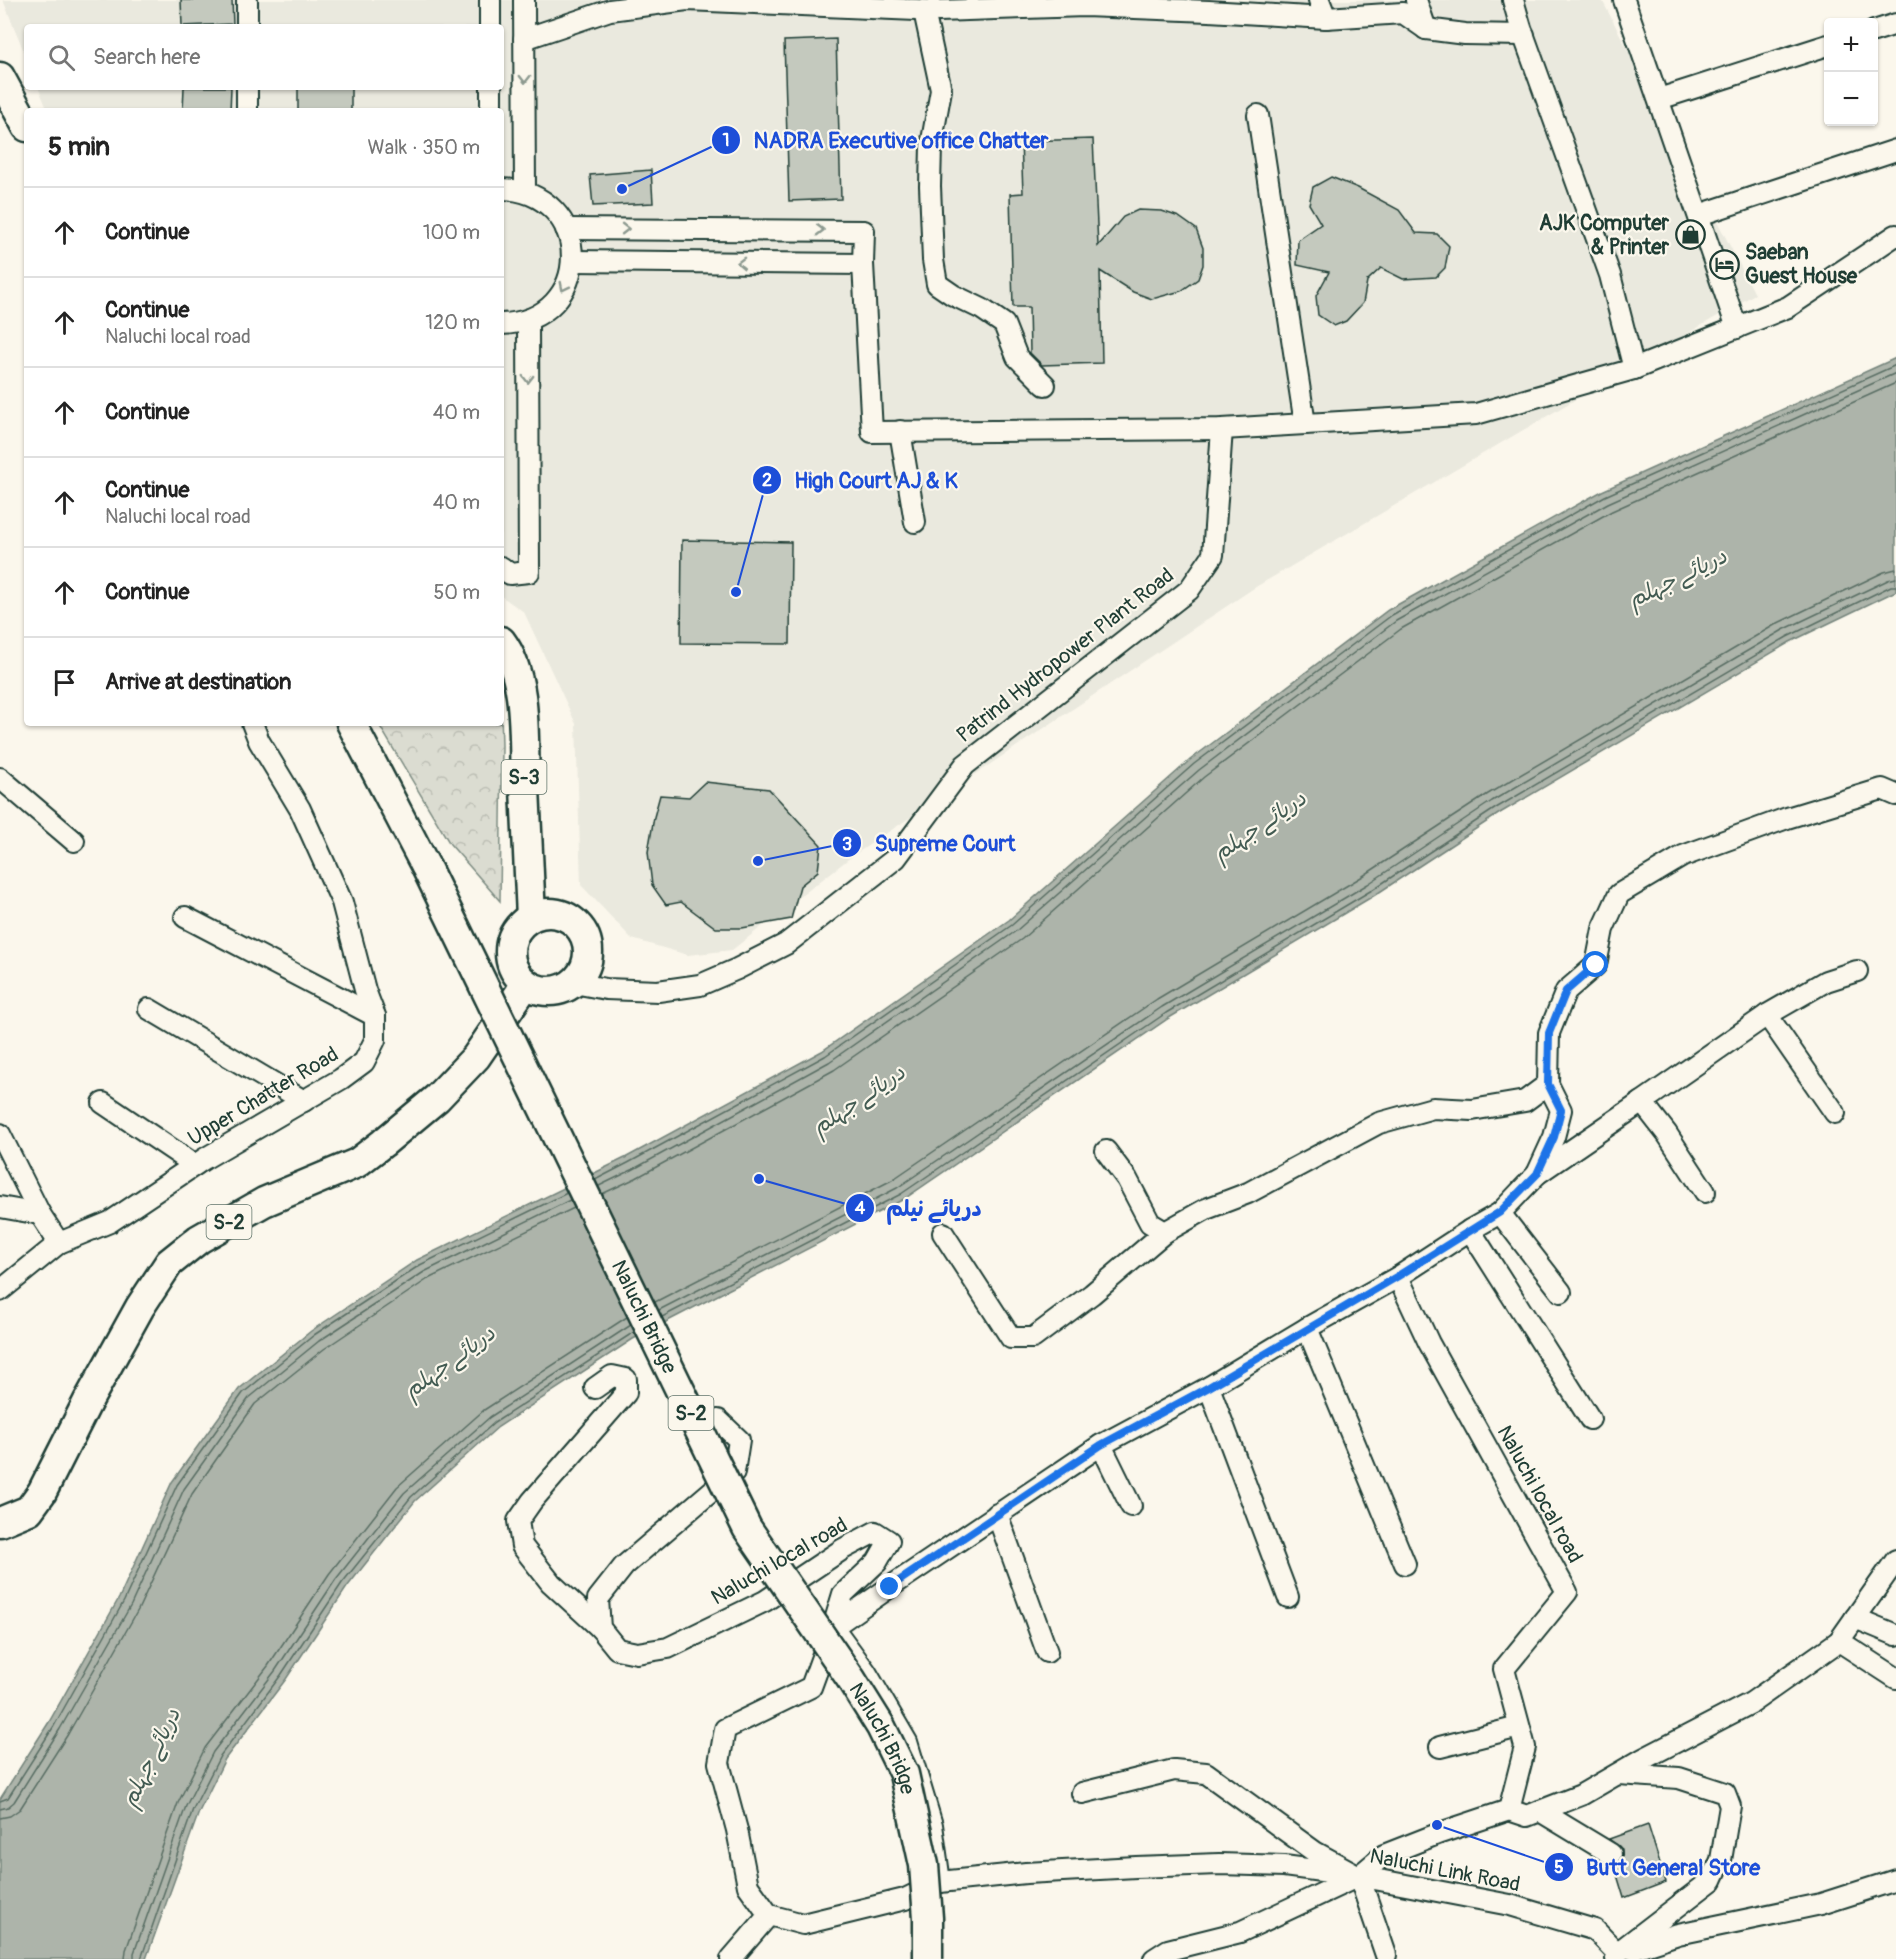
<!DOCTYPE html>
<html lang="en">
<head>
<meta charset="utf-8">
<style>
  :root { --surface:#fff; --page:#f2f2f2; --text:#222; --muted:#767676; --line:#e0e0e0 }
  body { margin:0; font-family:Pangolin,"Playpen Sans Arabic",sans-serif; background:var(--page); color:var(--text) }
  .controls { position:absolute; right:18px; top:18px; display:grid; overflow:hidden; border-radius:6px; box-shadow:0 2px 4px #0004 }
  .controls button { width:54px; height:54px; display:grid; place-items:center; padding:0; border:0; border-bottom:2px solid var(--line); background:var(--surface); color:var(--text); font:30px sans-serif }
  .stop { position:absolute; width:18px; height:18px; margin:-14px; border:4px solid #1a73e8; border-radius:50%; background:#fff }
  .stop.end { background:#1a73e8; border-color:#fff; box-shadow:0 2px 6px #0008 }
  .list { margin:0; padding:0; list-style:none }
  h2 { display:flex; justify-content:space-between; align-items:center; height:78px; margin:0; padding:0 24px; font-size:26px }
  h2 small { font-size:20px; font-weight:400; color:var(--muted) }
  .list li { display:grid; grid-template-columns:39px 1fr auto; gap:18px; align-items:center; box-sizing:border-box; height:90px; padding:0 24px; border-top:2px solid var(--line) }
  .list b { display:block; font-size:22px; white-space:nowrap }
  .list p { margin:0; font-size:20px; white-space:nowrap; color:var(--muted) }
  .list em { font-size:20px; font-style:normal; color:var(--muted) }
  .icon { flex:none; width:33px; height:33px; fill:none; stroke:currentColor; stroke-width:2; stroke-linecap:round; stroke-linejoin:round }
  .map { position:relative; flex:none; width:1896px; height:1959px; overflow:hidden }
  .search { position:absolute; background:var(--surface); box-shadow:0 2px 4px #0004; left:24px; top:24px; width:480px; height:66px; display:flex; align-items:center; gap:15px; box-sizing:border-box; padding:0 21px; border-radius:6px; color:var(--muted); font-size:22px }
  .panel { position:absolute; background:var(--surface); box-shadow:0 2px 4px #0004; left:24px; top:108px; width:480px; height:618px; border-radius:6px }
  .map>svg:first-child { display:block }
  .built { fill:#eae9de }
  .park { fill:url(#park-crowns); stroke:#7d8c82; stroke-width:1.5 }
  .water { fill:#adb4aa; stroke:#74847b; stroke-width:1.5 }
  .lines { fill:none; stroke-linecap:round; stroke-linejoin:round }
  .shore { stroke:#586d63; stroke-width:1.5 }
  .building { fill:#c4c9be; stroke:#1f3d34; stroke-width:1.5 }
  .minor-casing { stroke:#1f3d34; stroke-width:24 }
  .highway-casing { stroke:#1f3d34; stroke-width:33 }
  .minor { stroke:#fbf7ec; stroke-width:20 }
  .highway { stroke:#fbf7ec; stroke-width:28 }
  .highway-bridge-casing { stroke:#1f3d34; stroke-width:33; stroke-linecap:butt }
  .highway-bridge { stroke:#fbf7ec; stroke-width:28 }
  .oneway { stroke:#8d9a90 }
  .route { stroke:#1a73e8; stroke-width:8 }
  .labels { text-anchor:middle; stroke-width:4.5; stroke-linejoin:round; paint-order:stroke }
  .shield { fill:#fbf7ec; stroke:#61756b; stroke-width:1.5 }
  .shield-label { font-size:20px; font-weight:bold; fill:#1f3d34 }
  .poi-label { font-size:21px; font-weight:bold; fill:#1f3d34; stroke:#fbf7ec; text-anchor:end }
  .street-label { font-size:21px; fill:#1f3d34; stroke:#fbf7ec }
  .water-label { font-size:22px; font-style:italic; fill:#425b52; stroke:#fbf7ec }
  .leader { fill:none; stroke:#1d4ed8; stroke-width:2 }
  .callout-dot { fill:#1d4ed8; stroke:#fbf7ec; stroke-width:2 }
  .mark-label { font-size:18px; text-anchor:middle; font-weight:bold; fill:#fff }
  .callout-label { font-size:22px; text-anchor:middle; font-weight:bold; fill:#1d4ed8; stroke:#fbf7ec; stroke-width:4.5; stroke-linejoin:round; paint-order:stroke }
</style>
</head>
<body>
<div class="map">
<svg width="1896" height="1959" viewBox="0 0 1896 1959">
  <defs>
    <pattern id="park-crowns" width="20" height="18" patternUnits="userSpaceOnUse" patternTransform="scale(1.5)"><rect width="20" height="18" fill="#dbdcd1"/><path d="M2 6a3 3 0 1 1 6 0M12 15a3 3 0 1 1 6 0" fill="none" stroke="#bcbeb4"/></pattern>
  </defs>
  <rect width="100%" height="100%" fill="#fbf7ec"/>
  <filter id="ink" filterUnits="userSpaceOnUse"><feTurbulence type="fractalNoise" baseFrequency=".0167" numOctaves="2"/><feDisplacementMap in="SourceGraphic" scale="12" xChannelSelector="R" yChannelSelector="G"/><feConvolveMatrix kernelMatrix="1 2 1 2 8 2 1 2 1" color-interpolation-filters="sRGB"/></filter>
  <g filter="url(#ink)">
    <polygon class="built" points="3,0 1602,0 1755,294 1254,588 851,857 732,950 688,955 632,939 581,885 576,724 524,612 501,596 501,111 48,111 38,87 501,87 501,27 27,27 27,59"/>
    <polygon class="park" points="501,712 502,746 500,901 450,844 378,723 501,723"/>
    <polygon class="water" points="1896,358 1896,591 1790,642 1500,813 1375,895 1169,1018 904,1199 633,1339 498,1427 415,1501 347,1587 286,1679 225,1759 199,1812 146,1959 0,1959 0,1799 49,1722 119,1598 172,1482 239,1389 311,1331 417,1260 625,1158 822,1051 1009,920 1190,760 1388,610 1602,491"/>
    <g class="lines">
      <g class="shore">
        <polyline points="595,1180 628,1163 825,1056 1012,925 1194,764 1392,615 1605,496 1896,365"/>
        <polyline points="599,1186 632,1170 829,1062 1016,931 1199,770 1396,621 1608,503 1896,373"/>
        <polyline points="602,1194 636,1178 834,1070 1022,939 1204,777 1401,629 1612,511 1896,383"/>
        <polyline points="655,1302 892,1180 1157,999 1363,876 1488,794 1778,623 1884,572 1896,569"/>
        <polyline points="659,1310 897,1188 1162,1007 1368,884 1492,801 1783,630 1888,580 1896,578"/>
        <polyline points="662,1317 901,1194 1166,1013 1372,890 1496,808 1787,637 1891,586 1896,586"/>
        <polyline points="0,1801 8,1798 54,1726 124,1601 177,1485 243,1393 314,1335 420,1265 567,1193"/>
        <polyline points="0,1809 8,1807 14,1802 60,1729 131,1605 184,1489 249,1398 319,1341 424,1272 570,1200"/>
        <polyline points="0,1818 10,1816 20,1809 68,1734 138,1610 192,1494 255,1404 324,1349 428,1279 574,1208"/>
        <polyline points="125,1959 126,1950 178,1803 205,1748 268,1666 329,1574 397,1487 484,1410 627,1317"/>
        <polyline points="134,1959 134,1953 186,1806 213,1752 275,1671 336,1579 404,1493 490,1417 631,1325"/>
        <polyline points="141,1959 193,1809 220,1756 281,1675 342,1583 411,1497 494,1423 634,1332"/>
      </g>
    </g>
    <g class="building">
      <polygon points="181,0 232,0 233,24 182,26"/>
      <polygon points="836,39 841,199 789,201 784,41"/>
      <polygon points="184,87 231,87 230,111 183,111"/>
      <rect x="298" y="87" width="53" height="24"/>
      <polygon points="1093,139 1098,246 1123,217 1138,210 1162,211 1179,217 1196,229 1203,248 1203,265 1198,279 1181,291 1152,299 1133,292 1100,271 1102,363 1042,365 1030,353 1029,307 1013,307 1010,194 1023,193 1021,141"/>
      <polygon points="651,170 653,203 593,206 590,175"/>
      <polygon points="1331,177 1358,188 1399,210 1416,233 1437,234 1449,246 1445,268 1436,277 1403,279 1381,268 1367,281 1363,303 1346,321 1334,326 1318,315 1316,296 1329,272 1297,265 1298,240 1321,224 1309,204 1313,187"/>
      <polygon points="682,540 791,542 790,644 681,643"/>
      <polygon points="705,782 769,789 821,845 818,871 800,886 791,919 742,928 716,928 681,902 666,905 652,885 648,852 654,817 660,795 689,797"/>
      <polygon points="1648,1825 1666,1882 1624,1898 1614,1865 1622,1860 1622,1849 1609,1839"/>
    </g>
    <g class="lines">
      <defs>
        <g id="minor">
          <polyline points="247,0 247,27"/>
          <polyline points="490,0 490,27"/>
          <polyline points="524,0 525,192"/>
          <polyline points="1319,0 1326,18"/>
          <polyline points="1416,0 1426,29"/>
          <polyline points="1513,0 1521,28 1610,275 1634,369"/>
          <polyline points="1624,0 1737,328"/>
          <polyline points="924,11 941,90 931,146 930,186 933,260 937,284 953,295 982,309 1004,324 1017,357 1045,385"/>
          <polyline points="1874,31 1896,24"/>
          <polyline points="524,39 610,10 687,0 939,11 1085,6 1209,11 1326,18 1403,13 1426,29 1465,34 1524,35"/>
          <polyline points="247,87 247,111"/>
          <polyline points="491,87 491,111"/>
          <polyline points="1659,99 1828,45"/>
          <polyline points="1258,115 1305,424"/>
          <path d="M501,189C595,191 596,322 501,324"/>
          <polyline points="1699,215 1896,150"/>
          <polyline points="566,229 864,231 863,264 872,432 1222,429 1476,414 1634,369 1788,307 1896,235"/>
          <polyline points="573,261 863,264"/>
          <polyline points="900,431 915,522"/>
          <polyline points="501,567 510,574 529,572 528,321"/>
          <polyline points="0,778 74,841"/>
          <polyline points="185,917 375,1016"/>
          <polyline points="574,983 606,989 658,991 700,985 737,969 786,944 896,858 965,765 1189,590 1213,555 1222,429"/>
          <polyline points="149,1009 304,1101"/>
          <polyline points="1767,1015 1835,1113"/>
          <polyline points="1642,1102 1767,1015 1826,981 1857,971"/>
          <polyline points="103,1103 195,1165"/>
          <polyline points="0,1134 40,1214 59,1243"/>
          <polyline points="1106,1151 1127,1179 1150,1223 1165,1232 1206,1209 1248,1193 1379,1123 1433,1108 1472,1110 1525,1101 1548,1084"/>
          <polyline points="1537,1174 1642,1102 1667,1134 1705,1192"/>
          <polyline points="0,1207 40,1214"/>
          <polyline points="1500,1213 1537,1174 1554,1137 1561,1110 1548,1084 1549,1033 1566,991 1596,965 1603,929 1619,894 1683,856 1787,818 1882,789 1896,795"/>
          <polyline points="1470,1230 1500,1213 1561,1292"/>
          <polyline points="943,1233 1011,1338 1033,1338 1092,1294 1165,1232"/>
          <polyline points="1398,1277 1470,1230 1590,1419"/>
          <polyline points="0,1291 59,1243 110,1222 204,1159 341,1079 364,1062 375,1040 375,1016 365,990 342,902 300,809 259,741 252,723"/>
          <polyline points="595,1388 612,1376 626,1379 626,1393 532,1501 518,1521 522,1546 551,1583 600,1628"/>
          <polyline points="718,1420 739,1440 734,1472 624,1566 598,1599 600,1628 617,1649 637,1653 668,1648 765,1601 843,1549 875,1532 889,1541 877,1562 843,1594 833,1627 866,1672 907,1742 932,1825 940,1882 905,1899 803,1924 769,1915 748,1886 737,1830 719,1763 725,1729 811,1687 833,1627 890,1587 1101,1445"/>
          <polyline points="1131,1506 1101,1445 1209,1387"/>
          <polyline points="997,1514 1047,1652"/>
          <polyline points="1288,1597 1209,1387 1307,1328"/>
          <polyline points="1855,1618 1896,1635"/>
          <polyline points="1839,1641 1896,1678"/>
          <polyline points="1440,1747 1519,1727"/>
          <polyline points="1082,1793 1174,1770 1206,1773 1315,1852 1359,1876 1386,1955"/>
          <polyline points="1509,1810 1527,1816 1581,1795 1643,1759 1751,1703 1839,1641 1896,1560"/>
          <polyline points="1540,1811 1611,1854"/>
          <polyline points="940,1882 1026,1873 1136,1867 1219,1864 1284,1866 1359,1876 1510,1905 1595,1930 1617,1953 1616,1959"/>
          <polyline points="1632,1949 1678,1934 1821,1904 1896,1880"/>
          <polyline points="1617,1953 1712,1880 1721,1860 1730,1806 1725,1793 1679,1778 1618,1774"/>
          <polyline points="731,1959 769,1915"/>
          <polyline points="1154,1959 1168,1950 1240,1932 1359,1876 1384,1855 1440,1833 1509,1810 1525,1747 1504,1669 1567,1592 1429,1343 1398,1277 1307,1328 1405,1564"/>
        </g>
        <g id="highway">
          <polyline points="0,77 27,127"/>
          <path d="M501,641C529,678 523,743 525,788C527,831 529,874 531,917"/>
          <polyline points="351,723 426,867"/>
          <circle cx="549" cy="952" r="39"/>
          <polyline points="0,1522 29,1510 42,1492 88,1401 140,1307 169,1263 199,1239 264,1202 357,1163 383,1143 437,1098 476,1057 526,984"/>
        </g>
      </defs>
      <use href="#minor" class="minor-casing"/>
      <use href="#highway" class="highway-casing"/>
      <use href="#minor" class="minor"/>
      <use href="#highway" class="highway"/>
      <defs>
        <g id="highway-bridge">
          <path id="s1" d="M426,867L747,1528L851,1679L881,1727L904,1774L924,1865L928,1918V1959"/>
        </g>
      </defs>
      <use href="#highway-bridge" class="highway-bridge-casing"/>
      <use href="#highway-bridge" class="highway-bridge"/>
    </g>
    <defs><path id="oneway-chevron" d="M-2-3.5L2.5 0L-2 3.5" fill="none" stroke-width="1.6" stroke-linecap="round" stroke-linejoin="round" transform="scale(1.5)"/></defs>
    <g class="oneway">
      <use href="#oneway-chevron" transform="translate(525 79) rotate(90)"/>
      <use href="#oneway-chevron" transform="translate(625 229)"/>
      <use href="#oneway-chevron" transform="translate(820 230)"/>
      <use href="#oneway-chevron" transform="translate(741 263) rotate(-179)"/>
      <use href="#oneway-chevron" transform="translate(564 287) rotate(117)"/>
      <use href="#oneway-chevron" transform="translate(528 379) rotate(90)"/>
    </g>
  </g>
  <g class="lines" filter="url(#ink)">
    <polyline class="route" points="890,1587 1101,1445 1209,1387 1398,1276 1500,1212 1537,1174 1554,1137 1561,1110 1548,1084 1549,1033 1566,991 1596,965"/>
  </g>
  <defs>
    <symbol id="shop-ring" viewBox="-11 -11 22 22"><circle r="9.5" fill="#fbf7ec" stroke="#1f3d34" stroke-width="1.5"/><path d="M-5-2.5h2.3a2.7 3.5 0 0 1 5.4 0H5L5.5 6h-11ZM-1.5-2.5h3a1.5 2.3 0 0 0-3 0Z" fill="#1f3d34"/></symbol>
    <symbol id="hotel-ring" viewBox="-11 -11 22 22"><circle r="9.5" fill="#fbf7ec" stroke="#1f3d34" stroke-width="1.5"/><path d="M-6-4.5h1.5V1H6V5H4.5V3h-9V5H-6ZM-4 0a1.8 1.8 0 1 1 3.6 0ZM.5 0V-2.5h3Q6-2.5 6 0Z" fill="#1f3d34"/></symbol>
  </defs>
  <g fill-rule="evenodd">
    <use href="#shop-ring" x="1674" y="218" width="33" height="33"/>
    <use href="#hotel-ring" x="1708" y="248" width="33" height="33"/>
  </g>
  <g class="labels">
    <g class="shield">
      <rect x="501.5" y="760" width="45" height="34" rx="4.5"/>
      <rect x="206.5" y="1205" width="45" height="34" rx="4.5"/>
      <rect x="668.5" y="1396" width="45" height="34" rx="4.5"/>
    </g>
    <g class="shield-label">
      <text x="524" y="784">S-3</text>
      <text x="229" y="1229">S-2</text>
      <text x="691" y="1420">S-2</text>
    </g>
    <g class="poi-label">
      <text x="1669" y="230">AJK Computer<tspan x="1669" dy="24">&amp; Printer</tspan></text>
      <text x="1745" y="259" text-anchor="start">Saeban<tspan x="1745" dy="24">Guest House</tspan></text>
    </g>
    <g class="street-label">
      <text transform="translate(1065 655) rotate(-38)" y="7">Patrind Hydropower Plant Road</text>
      <text transform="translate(263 1096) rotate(-31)" y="7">Upper Chatter Road</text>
      <text dy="7" stroke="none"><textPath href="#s1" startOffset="500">Naluchi Bridge</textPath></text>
      <text transform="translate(1540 1494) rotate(61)" y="7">Naluchi local road</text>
      <text transform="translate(779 1561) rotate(-30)" y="7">Naluchi local road</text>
      <text dy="7" stroke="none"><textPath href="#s1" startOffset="986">Naluchi Bridge</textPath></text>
      <text transform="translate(1445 1870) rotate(11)" y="7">Naluchi Link Road</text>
    </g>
    <g class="water-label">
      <text transform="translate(1677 577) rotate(-26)" y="8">دریائے جہلم</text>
      <text transform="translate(1259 825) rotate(-34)" y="8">دریائے جہلم</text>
      <text transform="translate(858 1099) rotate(-34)" y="8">دریائے جہلم</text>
      <text transform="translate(449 1361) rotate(-36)" y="8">دریائے جہلم</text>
      <text transform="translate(150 1757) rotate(-64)" y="8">دریائے جہلم</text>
    </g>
  </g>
  <path class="leader" d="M622 189L726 140M736 592L767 480M758 861L847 843M759 1179L860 1208M1437 1825L1559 1867"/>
  <g class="callout-dot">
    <circle cx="622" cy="189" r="6"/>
    <circle cx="736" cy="592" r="6"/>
    <circle cx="758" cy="861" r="6"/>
    <circle cx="759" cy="1179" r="6"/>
    <circle cx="1437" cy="1825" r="6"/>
    <circle cx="726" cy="140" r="15"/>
    <circle cx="767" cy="480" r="15"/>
    <circle cx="847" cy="843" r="15"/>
    <circle cx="860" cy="1208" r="15"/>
    <circle cx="1559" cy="1867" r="15"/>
  </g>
  <g class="mark-label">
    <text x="726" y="146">1</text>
    <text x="767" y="486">2</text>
    <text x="847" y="850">3</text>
    <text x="860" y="1214">4</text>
    <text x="1559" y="1873">5</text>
  </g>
  <g class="callout-label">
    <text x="901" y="148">NADRA Executive office Chatter</text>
    <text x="876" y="488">High Court AJ &amp; K</text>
    <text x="945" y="851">Supreme Court</text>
    <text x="934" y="1216">دریائے نیلم</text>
    <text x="1673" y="1875">Butt General Store</text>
  </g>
</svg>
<div class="controls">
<button>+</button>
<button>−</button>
</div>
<div class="stop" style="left:1596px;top:965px"></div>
<div class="stop end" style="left:890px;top:1587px"></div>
<div class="search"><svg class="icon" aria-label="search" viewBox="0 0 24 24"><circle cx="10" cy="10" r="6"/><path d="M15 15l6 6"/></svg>Search here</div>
<section class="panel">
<h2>5 min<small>Walk · 350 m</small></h2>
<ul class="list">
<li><svg class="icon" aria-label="ahead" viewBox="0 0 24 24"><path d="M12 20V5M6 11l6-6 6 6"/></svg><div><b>Continue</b></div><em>100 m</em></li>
<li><svg class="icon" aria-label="ahead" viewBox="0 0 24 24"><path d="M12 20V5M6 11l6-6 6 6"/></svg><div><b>Continue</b><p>Naluchi local road</p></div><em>120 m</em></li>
<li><svg class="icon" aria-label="ahead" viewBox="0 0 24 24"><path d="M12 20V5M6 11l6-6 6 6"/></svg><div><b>Continue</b></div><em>40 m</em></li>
<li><svg class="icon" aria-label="ahead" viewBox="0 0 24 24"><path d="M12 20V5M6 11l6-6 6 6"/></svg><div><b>Continue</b><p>Naluchi local road</p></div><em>40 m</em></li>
<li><svg class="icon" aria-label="ahead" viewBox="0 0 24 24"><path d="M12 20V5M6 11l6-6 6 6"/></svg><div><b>Continue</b></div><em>50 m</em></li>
<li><svg class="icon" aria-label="arrive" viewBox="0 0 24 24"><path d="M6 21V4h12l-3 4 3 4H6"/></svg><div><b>Arrive at destination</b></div></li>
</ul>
</section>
</div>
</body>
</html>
